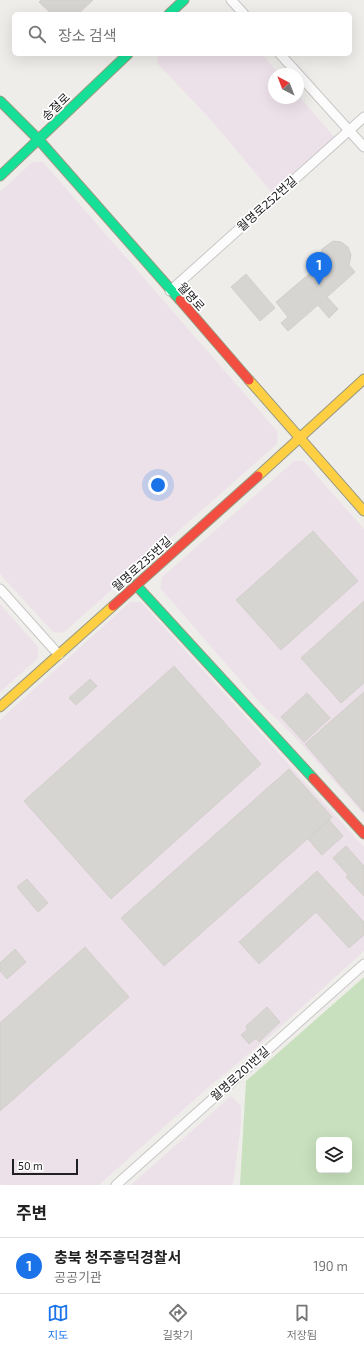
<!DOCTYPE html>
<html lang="ko">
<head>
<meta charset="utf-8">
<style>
  :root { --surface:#fff; --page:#f2f2f2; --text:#222; --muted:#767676; --line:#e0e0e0; --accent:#1a73e8 }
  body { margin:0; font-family:"Exo 2","Noto Sans KR",sans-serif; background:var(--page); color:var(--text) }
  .controls { position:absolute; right:12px; bottom:12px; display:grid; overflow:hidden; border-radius:6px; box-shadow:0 4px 16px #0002 }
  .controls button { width:36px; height:36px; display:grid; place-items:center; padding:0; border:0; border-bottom:1px solid var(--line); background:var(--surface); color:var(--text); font:20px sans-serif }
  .compass { position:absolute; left:268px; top:68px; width:36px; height:36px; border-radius:50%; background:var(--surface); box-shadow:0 4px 16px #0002; rotate:318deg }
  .scale { position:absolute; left:12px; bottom:10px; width:66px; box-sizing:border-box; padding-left:4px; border:2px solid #212121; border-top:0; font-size:11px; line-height:14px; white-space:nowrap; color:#212121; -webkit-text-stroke:3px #fff; paint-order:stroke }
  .you { position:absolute; left:158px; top:485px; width:14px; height:14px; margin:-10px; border:3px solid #fff; border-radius:50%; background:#1a73e8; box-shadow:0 0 0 6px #1a73e833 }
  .badge { display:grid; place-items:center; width:26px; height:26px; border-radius:50%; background:var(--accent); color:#fff; font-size:13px; font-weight:700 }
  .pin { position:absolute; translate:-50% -33px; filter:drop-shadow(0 1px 2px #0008) }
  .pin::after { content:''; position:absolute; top:21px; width:14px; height:12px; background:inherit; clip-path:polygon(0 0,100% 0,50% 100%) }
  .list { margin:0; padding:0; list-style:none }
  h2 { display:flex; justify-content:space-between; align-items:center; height:52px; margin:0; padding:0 16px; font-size:17px }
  h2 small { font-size:13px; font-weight:400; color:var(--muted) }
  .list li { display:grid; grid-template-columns:26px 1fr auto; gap:12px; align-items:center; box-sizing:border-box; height:56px; padding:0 16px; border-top:1px solid var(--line) }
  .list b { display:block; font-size:15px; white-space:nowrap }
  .list p { margin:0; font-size:13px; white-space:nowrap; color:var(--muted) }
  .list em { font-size:13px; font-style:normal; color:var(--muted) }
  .icon { flex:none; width:22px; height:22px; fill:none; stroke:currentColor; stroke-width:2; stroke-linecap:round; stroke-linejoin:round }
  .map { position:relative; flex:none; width:364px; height:1185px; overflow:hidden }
  .search { position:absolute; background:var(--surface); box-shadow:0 4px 16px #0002; left:12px; right:12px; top:12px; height:44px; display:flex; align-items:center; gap:10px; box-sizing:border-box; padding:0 14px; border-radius:6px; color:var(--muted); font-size:15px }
  .sheet { height:108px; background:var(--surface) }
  nav { display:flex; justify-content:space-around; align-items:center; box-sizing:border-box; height:56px; border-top:1px solid var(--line); background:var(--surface); font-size:11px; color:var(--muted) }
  nav a { display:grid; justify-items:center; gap:2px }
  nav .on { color:var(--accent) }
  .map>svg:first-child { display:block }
  .industrial { fill:#ede1e9 }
  .forest { fill:#c8e0bd; fill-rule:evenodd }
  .building { fill:#d7d5d2; stroke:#d2cfcb }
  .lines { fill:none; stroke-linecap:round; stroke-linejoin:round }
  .street-casing { stroke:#c8c7c6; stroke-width:11 }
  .fast-casing { stroke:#989a80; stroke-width:11 }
  .slow-casing { stroke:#989a80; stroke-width:11 }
  .jam-casing { stroke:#989a80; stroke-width:11 }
  .street { stroke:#fdfcfc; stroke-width:9 }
  .fast { stroke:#16e098; stroke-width:9 }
  .slow { stroke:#ffcf43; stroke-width:9 }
  .jam { stroke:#f24e42; stroke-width:9 }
  .labels { text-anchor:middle; stroke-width:3.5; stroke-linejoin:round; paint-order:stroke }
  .street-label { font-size:12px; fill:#212121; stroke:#fff }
</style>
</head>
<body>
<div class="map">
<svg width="364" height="1185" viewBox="0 0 364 1185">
  <rect width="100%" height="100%" fill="#efedea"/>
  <g class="industrial">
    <polygon points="158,54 262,54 279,74 274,74 274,98 298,98 298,95 337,140 273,194 210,119 157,63"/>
    <polygon points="32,162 43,162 278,432 277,444 63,633 53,632 0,574 0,192"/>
    <polygon points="294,461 304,461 364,529 364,815 292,734 259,702 160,588 162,577"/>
    <polygon points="130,602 141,602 364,847 364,951 269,1037 203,1092 99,1185 2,1185 0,1183 0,720"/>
    <polygon points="0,604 38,647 38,658 0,692"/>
    <polygon points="231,1096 241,1106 241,1124 233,1185 131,1185"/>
  </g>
  <path class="forest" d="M364,977V1185H240L246,1081ZM319,1140H349V1170H319Z"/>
  <g class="building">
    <polygon points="41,0 93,0 78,14 52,14 39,2"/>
    <polygon points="333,241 341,242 348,247 351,255 349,265 355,272 327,297 338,309 329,318 318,305 288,331 281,323 288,317 276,302 322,263 320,257 322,249"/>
    <polygon points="246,274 275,308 260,321 231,287"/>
    <polygon points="313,531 358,581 281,650 236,600"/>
    <polygon points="364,601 364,683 341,703 301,658"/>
    <polygon points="174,666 261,764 111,899 24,801"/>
    <polygon points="90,679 97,686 76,705 69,698"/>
    <polygon points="364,692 364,812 305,744"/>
    <polygon points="307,693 330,718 304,742 281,717"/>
    <polygon points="289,769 332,817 164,966 121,918"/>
    <polygon points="329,820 343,836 322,855 308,839"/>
    <polygon points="346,846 364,866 364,896 346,877 348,875 333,858"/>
    <polygon points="317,871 364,922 364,935 349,948 316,912 259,964 239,942"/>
    <polygon points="27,879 48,903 38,912 17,887"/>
    <polygon points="85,947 129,997 0,1111 0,1023"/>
    <polygon points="15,949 26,962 7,979 0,971 0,963"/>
    <polygon points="267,1007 280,1022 259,1042 256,1038 249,1044 241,1035 247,1030 246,1026"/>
  </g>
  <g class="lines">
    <defs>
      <g id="street">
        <polyline points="231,0 244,14"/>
        <polyline points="280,54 364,147"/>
        <polyline points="170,291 364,117"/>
        <polyline points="0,589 59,655"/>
        <polyline points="116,1185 364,964"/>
      </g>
      <g id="fast">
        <polyline points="169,14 184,0"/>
        <polyline points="0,101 39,140 180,300"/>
        <polyline points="0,176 128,54"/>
        <polyline points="136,585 313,778"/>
      </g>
      <g id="slow">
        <polyline points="249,380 364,511"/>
        <polyline points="258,476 364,379"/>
        <polyline points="0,707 113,606"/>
      </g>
      <g id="jam">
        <polyline points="180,300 249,380"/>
        <polyline points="113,606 258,476"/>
        <polyline points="313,778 364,834"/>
      </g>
    </defs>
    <use href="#street" class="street-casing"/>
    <use href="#fast" class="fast-casing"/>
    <use href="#slow" class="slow-casing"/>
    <use href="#jam" class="jam-casing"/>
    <use href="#street" class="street"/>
    <use href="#fast" class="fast"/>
    <use href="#slow" class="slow"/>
    <use href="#jam" class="jam"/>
  </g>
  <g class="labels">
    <g class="street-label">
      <text transform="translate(56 107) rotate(-44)" y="4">송절로</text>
      <text transform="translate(267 204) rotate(-42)" y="4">월명로252번길</text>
      <text transform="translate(191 297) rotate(48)" y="4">월명로</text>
      <text transform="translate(142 564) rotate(-42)" y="4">월명로235번길</text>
      <text transform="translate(240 1074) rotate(-42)" y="4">월명로201번길</text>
    </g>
  </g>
</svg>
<div class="controls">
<button><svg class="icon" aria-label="layers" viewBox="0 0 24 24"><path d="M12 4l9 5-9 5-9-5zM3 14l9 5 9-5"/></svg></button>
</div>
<svg class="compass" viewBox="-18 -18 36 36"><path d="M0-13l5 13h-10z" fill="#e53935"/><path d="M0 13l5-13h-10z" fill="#767676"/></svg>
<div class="scale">50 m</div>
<div class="you"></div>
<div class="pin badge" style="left:319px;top:285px">1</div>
<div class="search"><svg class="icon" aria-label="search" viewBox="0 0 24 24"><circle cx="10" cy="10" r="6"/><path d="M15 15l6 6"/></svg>장소 검색</div>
</div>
<section class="sheet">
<h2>주변<small></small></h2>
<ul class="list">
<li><span class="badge">1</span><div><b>충북 청주흥덕경찰서</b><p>공공기관</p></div><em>190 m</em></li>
</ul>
</section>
<nav>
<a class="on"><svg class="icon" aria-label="map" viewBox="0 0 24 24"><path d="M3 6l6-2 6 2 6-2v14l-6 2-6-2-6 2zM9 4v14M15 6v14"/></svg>지도</a>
<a><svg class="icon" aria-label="directions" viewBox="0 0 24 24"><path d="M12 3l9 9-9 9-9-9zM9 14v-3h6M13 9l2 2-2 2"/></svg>길찾기</a>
<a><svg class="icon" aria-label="saved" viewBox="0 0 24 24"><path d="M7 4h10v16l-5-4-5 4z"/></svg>저장됨</a>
</nav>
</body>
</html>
